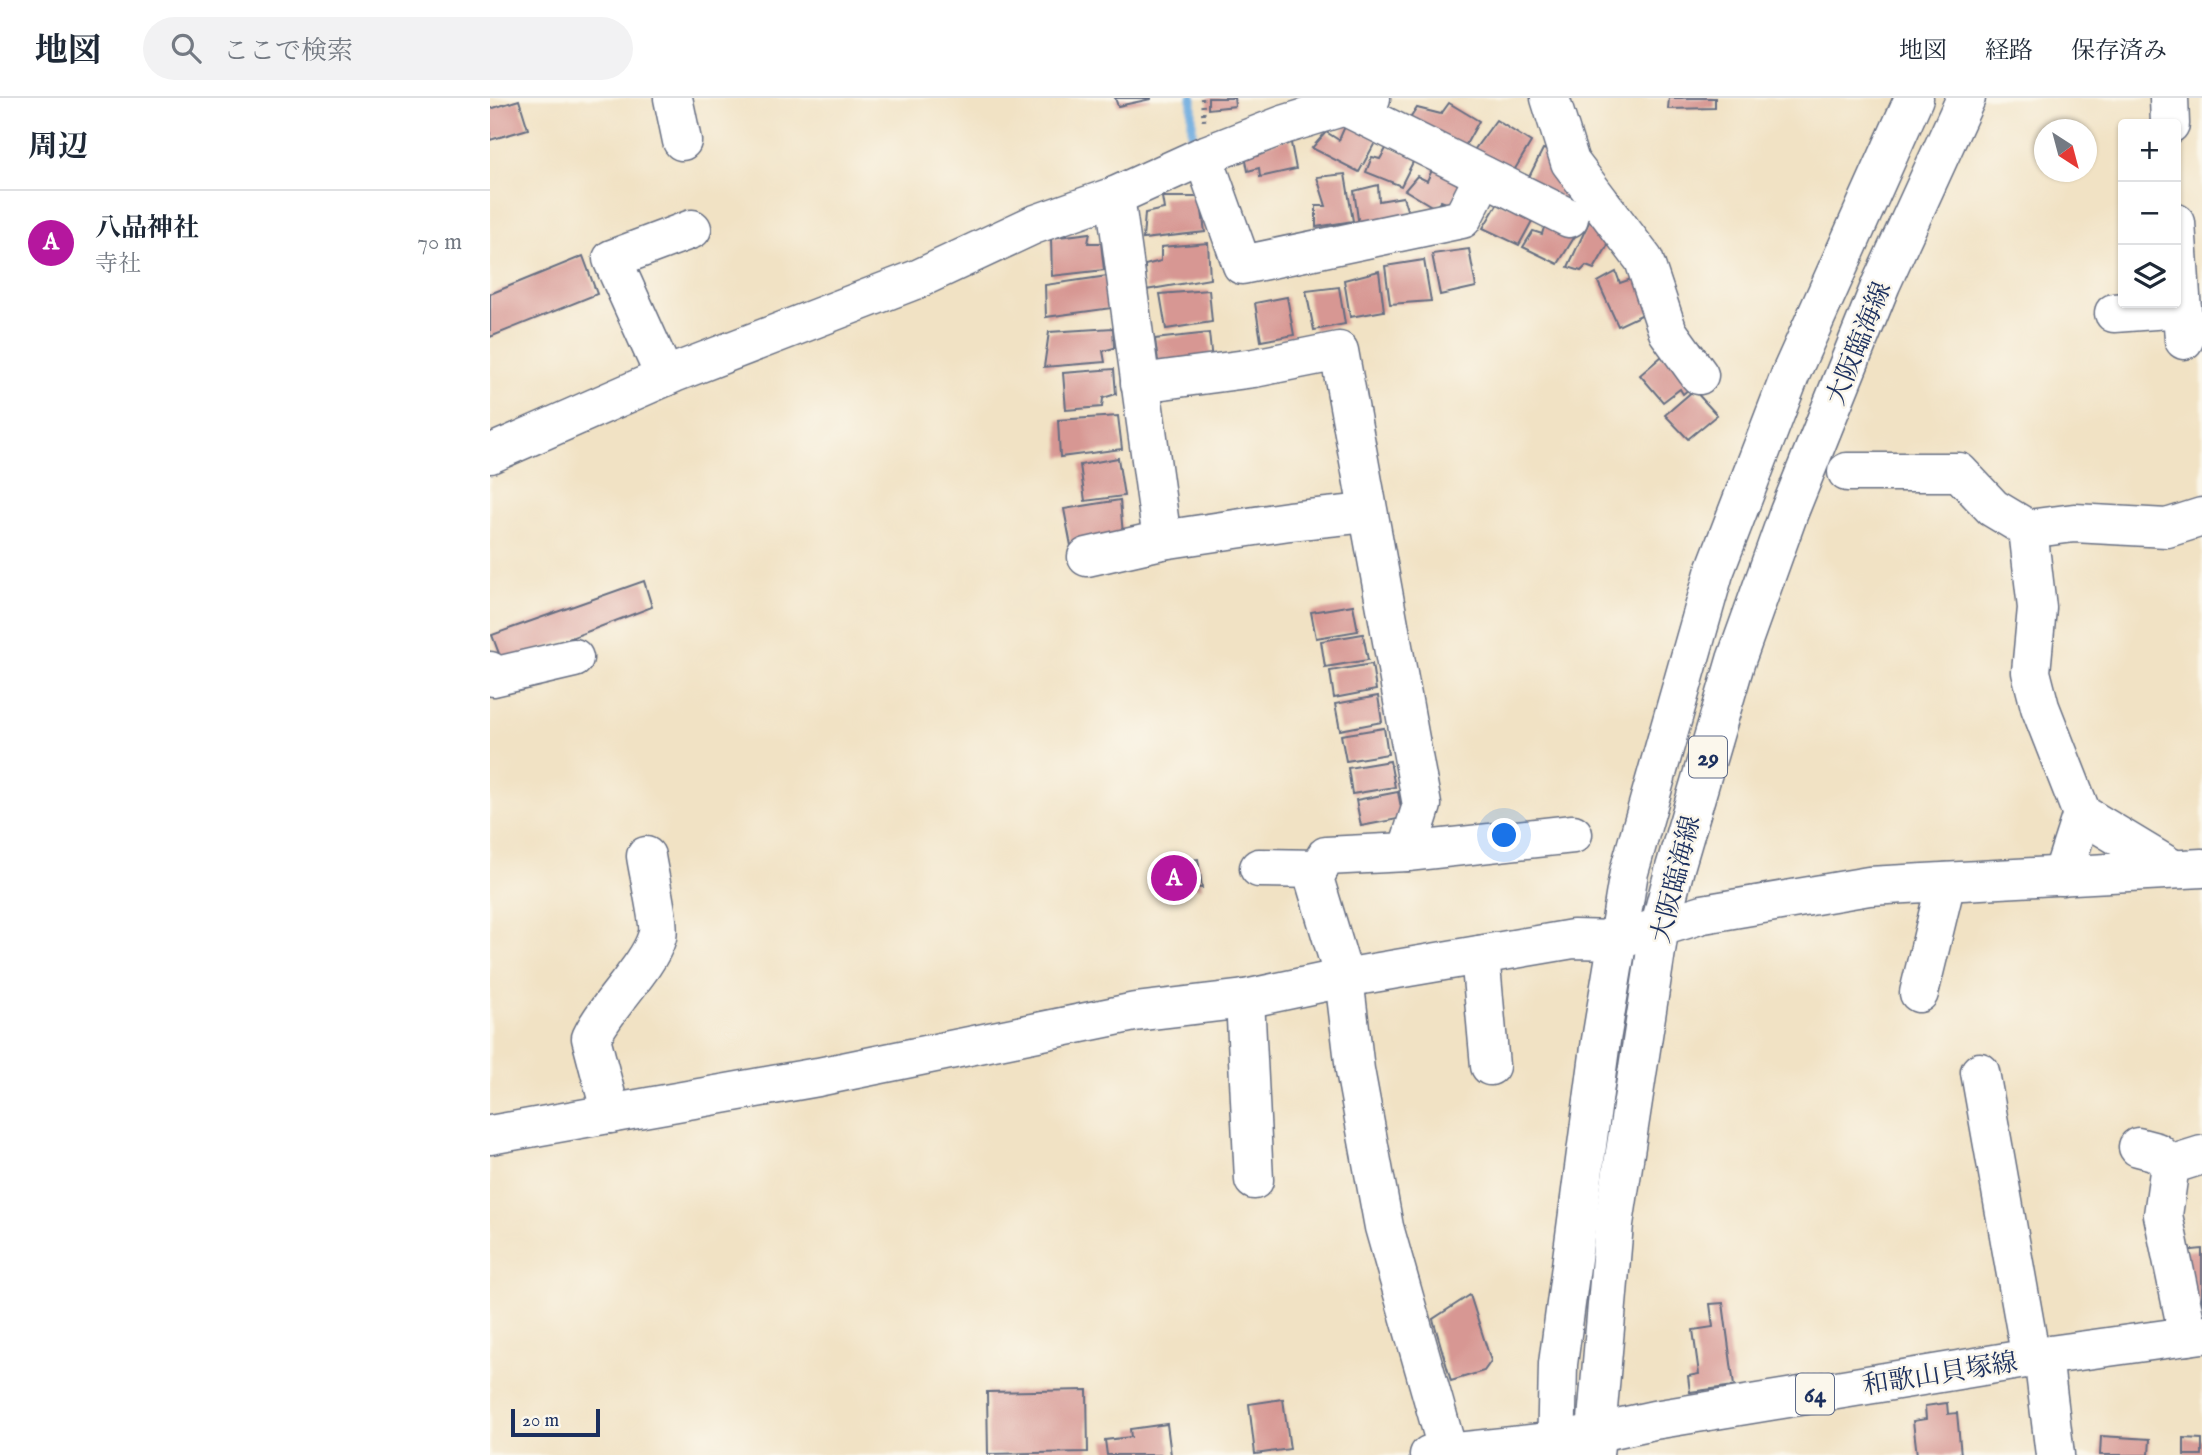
<!DOCTYPE html>
<html lang="ja">
<head>
<meta charset="utf-8">
<style>
  :root { --surface:#fff; --page:#f2f2f3; --text:#1f2937; --muted:#747a83; --line:#e0e1e3; --accent:#b5179e }
  body { margin:0; font-family:"IM FELL English","Noto Serif JP",serif; background:var(--page); color:var(--text) }
  .controls { position:absolute; right:21px; top:21px; display:grid; overflow:hidden; border-radius:7px; box-shadow:0 2px 5px #0004 }
  .controls button { width:63px; height:63px; display:grid; place-items:center; padding:0; border:0; border-bottom:2px solid var(--line); background:var(--surface); color:var(--text); font:35px sans-serif }
  .compass { position:absolute; left:1544px; top:21px; width:63px; height:63px; border-radius:50%; background:var(--surface); box-shadow:0 2px 5px #0004; rotate:144deg }
  .scale { position:absolute; left:21px; bottom:18px; width:89px; box-sizing:border-box; padding-left:7px; border:4px solid #1b2f5e; border-top:0; font-size:19px; line-height:24px; white-space:nowrap; color:#1b2f5e; -webkit-text-stroke:5px #fbf7ec; paint-order:stroke }
  .you { position:absolute; left:1015px; top:738px; width:24px; height:24px; margin:-18px; border:5px solid #fff; border-radius:50%; background:#1a73e8; box-shadow:0 0 0 10px #1a73e833 }
  .badge { display:grid; place-items:center; width:46px; height:46px; border-radius:50%; background:var(--accent); color:#fff; font-size:23px; font-weight:700 }
  .pin { position:absolute; translate:-50% -50%; border:4px solid #fff; box-shadow:0 2px 7px #0006 }
  .list { margin:0; padding:0; list-style:none }
  h2 { display:flex; justify-content:space-between; align-items:center; height:91px; margin:0; padding:0 28px; font-size:30px }
  h2 small { font-size:23px; font-weight:400; color:var(--muted) }
  .list li { display:grid; grid-template-columns:46px 1fr auto; gap:21px; align-items:center; box-sizing:border-box; height:105px; padding:0 28px; border-top:2px solid var(--line) }
  .list b { display:block; font-size:26px; white-space:nowrap }
  .list p { margin:0; font-size:23px; white-space:nowrap; color:var(--muted) }
  .list em { font-size:23px; font-style:normal; color:var(--muted) }
  .icon { flex:none; width:38px; height:38px; fill:none; stroke:currentColor; stroke-width:2; stroke-linecap:round; stroke-linejoin:round }
  .map { position:relative; flex:none; width:1712px; height:1357px; overflow:hidden }
  header { display:flex; align-items:center; gap:42px; box-sizing:border-box; height:98px; padding:0 35px; background:var(--surface); border-bottom:2px solid var(--line) }
  header strong { font-size:33px }
  nav { display:flex; gap:38px; margin-inline-start:auto; font-size:24px }
  .search { width:490px; height:63px; background:var(--page); display:flex; align-items:center; gap:18px; box-sizing:border-box; padding:0 24px; border-radius:38px; color:var(--muted); font-size:26px }
  main { display:flex }
  aside { flex:1; background:var(--surface) }
  .map>svg:first-child { display:block }
  .lines { fill:none; stroke-linecap:round; stroke-linejoin:round }
  .stream { stroke:#6dabdf; stroke-width:9 }
  .building { fill:#d79793 }
  .minor-casing { stroke:#666e82; stroke-width:41 }
  .major-casing { stroke:#666e82; stroke-width:41 }
  .path { stroke:#666e82; stroke-width:4.5; stroke-dasharray:2 5; stroke-linecap:butt }
  .minor { stroke:#fff; stroke-width:38 }
  .major { stroke:#fff; stroke-width:38 }
  .labels { text-anchor:middle; stroke-width:5; stroke-linejoin:round; paint-order:stroke }
  .shield { fill:#fbf7ec; stroke:#5e6b89; stroke-width:2 }
  .shield-label { font-size:24px; font-weight:bold; fill:#1b2f5e }
  .street-label { font-size:26px; fill:#1b2f5e; stroke:#fbf7ec }
</style>
</head>
<body>
<header>
<strong>地図</strong>
<div class="search"><svg class="icon" aria-label="search" viewBox="0 0 24 24"><circle cx="10" cy="10" r="6"/><path d="M15 15l6 6"/></svg>ここで検索</div>
<nav><a>地図</a><a>経路</a><a>保存済み</a></nav>
</header>
<main>
<aside>
<h2>周辺<small></small></h2>
<ul class="list">
<li><span class="badge">A</span><div><b>八品神社</b><p>寺社</p></div><em>70 m</em></li>
</ul>
</aside>
<div class="map">
<svg width="1712" height="1357" viewBox="0 0 1712 1357">
  <rect width="100%" height="100%" fill="#fbf7ec"/>
  <filter id="ink" filterUnits="userSpaceOnUse"><feTurbulence type="fractalNoise" baseFrequency=".0143" numOctaves="2"/><feDisplacementMap in="SourceGraphic" scale="14" xChannelSelector="R" yChannelSelector="G"/><feConvolveMatrix kernelMatrix="1 2 1 2 8 2 1 2 1" color-interpolation-filters="sRGB"/></filter>
  <filter id="wash" filterUnits="userSpaceOnUse"><feTurbulence type="fractalNoise" baseFrequency=".00686" numOctaves="4" result="noise"/><feDisplacementMap in="SourceGraphic" scale="28" xChannelSelector="R" yChannelSelector="G"/><feGaussianBlur stdDeviation="1.57" result="paint"/><feColorMatrix in="noise" values="0 0 0 0 0 0 0 0 0 0 0 0 0 0 0 0 0 1.4 0 .05"/><feComposite in="paint" operator="in"/></filter>
  <g filter="url(#wash)">
    <rect width="100%" height="100%" fill="#f1e2c4"/>
    <g class="lines">
      <polyline class="stream" points="702,0 702,40"/>
    </g>
    <g id="blocks">
      <g class="building">
        <polygon points="625,0 661,0 661,1 628,8"/>
        <polygon points="718,0 744,0 745,8 718,11"/>
        <polygon points="1179,0 1225,0 1225,10 1178,11"/>
        <polygon points="29,2 38,31 0,42 0,11"/>
        <polygon points="959,5 989,23 974,50 919,22 927,10 951,16"/>
        <polygon points="1006,22 1041,44 1022,76 982,55"/>
        <polygon points="856,26 887,41 869,74 822,50 836,34 849,42"/>
        <polygon points="800,40 806,71 770,79 769,70 758,73 754,53"/>
        <polygon points="897,49 926,58 911,88 876,74 882,59 890,61"/>
        <polygon points="1053,51 1070,56 1088,85 1078,103 1037,83"/>
        <polygon points="944,68 973,84 961,107 951,103 945,110 915,92 927,78 937,83"/>
        <polygon points="855,76 863,123 826,129 826,108 836,108 827,79"/>
        <polygon points="888,87 889,103 913,99 919,118 869,128 864,93"/>
        <polygon points="672,99 710,99 715,134 653,141 655,115 674,111"/>
        <polygon points="1008,105 1048,112 1029,147 993,130"/>
        <polygon points="1104,113 1125,135 1104,171 1096,168 1091,173 1078,169"/>
        <polygon points="1057,120 1085,138 1068,166 1033,149 1043,133 1052,136"/>
        <polygon points="600,135 598,145 611,145 614,172 562,178 561,140"/>
        <polygon points="718,145 720,181 656,192 655,167 671,163 671,149"/>
        <polygon points="979,151 986,189 950,197 942,156"/>
        <polygon points="93,158 107,196 0,239 0,196"/>
        <polygon points="934,162 941,203 900,206 895,168"/>
        <polygon points="889,173 894,213 860,219 854,182"/>
        <polygon points="1126,174 1130,185 1147,179 1164,211 1128,228 1108,184"/>
        <polygon points="618,178 622,210 556,219 555,187"/>
        <polygon points="849,189 855,226 824,232 816,193"/>
        <polygon points="719,192 722,224 676,231 670,196"/>
        <polygon points="797,199 804,237 771,243 765,205"/>
        <polygon points="623,230 624,250 613,253 615,264 554,269 559,234"/>
        <polygon points="719,235 722,263 669,270 665,241"/>
        <polygon points="1179,252 1206,285 1193,296 1190,291 1173,304 1150,277"/>
        <polygon points="624,271 626,296 613,300 612,309 576,312 573,275"/>
        <polygon points="1204,292 1227,317 1198,341 1175,317"/>
        <polygon points="628,318 632,351 570,359 568,322"/>
        <polygon points="628,360 634,398 595,403 590,367"/>
        <polygon points="630,402 633,437 581,448 574,411"/>
        <polygon points="154,483 162,509 13,566 2,537"/>
        <polygon points="863,507 868,533 826,540 821,514"/>
        <polygon points="873,536 878,562 835,569 831,543"/>
        <polygon points="882,566 886,592 844,600 840,573"/>
        <polygon points="888,598 892,624 850,632 845,606"/>
        <polygon points="894,630 898,656 856,663 851,637"/>
        <polygon points="900,663 905,689 862,696 858,670"/>
        <polygon points="908,694 913,720 871,728 866,702"/>
        <polygon points="708,761 712,790 695,789 691,763"/>
        <polygon points="666,773 675,773 676,786 667,786"/>
        <polygon points="1712,1151 1712,1206 1701,1208 1693,1153"/>
        <polygon points="980,1197 1001,1263 994,1273 961,1283 943,1221"/>
        <polygon points="1233,1205 1244,1288 1200,1294 1198,1278 1209,1276 1203,1232 1223,1229 1220,1206"/>
        <polygon points="597,1292 598,1354 498,1356 497,1294"/>
        <polygon points="793,1301 800,1351 765,1356 759,1306"/>
        <polygon points="1457,1305 1458,1316 1467,1315 1471,1357 1427,1357 1423,1323 1436,1321 1435,1308"/>
        <polygon points="677,1326 681,1357 617,1357 615,1342 641,1339 640,1331"/>
        <polygon points="1611,1338 1660,1341 1659,1357 1610,1357"/>
        <polygon points="1694,1340 1712,1341 1712,1357 1694,1357"/>
      </g>
    </g>
  </g>
  <g filter="url(#ink)">
    <use href="#blocks" fill-opacity="0" stroke="#666e82" stroke-width="2"/>
    <g class="lines">
      <defs>
        <g id="minor">
          <polyline points="183,0 192,43"/>
          <polyline points="1060,0 1080,64 1154,162 1178,234 1209,277"/>
          <polyline points="1679,0 1680,26"/>
          <polyline points="854,8 1079,120"/>
          <polyline points="713,58 752,167 972,121 994,78"/>
          <polyline points="1686,125 1694,242"/>
          <polyline points="1624,215 1692,210"/>
          <polyline points="175,279 122,161 202,131"/>
          <polyline points="650,285 764,270 849,253 932,707 917,754"/>
          <polyline points="0,356 184,275 430,180 543,127 625,98 713,58 793,27 881,0"/>
          <polyline points="1357,374 1469,374 1503,410 1538,431 1547,510 1541,574 1550,609 1592,716 1683,771"/>
          <polyline points="1538,431 1584,425 1677,430 1712,419"/>
          <polyline points="672,442 799,423 877,415"/>
          <polyline points="597,459 672,442 625,98"/>
          <polyline points="0,573 3,579 84,560"/>
          <polyline points="769,770 829,771"/>
          <polyline points="1572,778 1592,716"/>
          <polyline points="990,857 1000,968"/>
          <polyline points="1429,895 1456,784"/>
          <polyline points="755,901 764,1082"/>
          <polyline points="1490,974 1541,1261"/>
          <path d="M121,1016L101,940C117,906 157,871 167,839C171,828 158,773 156,758"/>
          <polyline points="0,1037 328,979 645,914 755,901 854,880 1083,841 1128,842 1213,816 1379,788 1712,770"/>
          <polyline points="1648,1049 1667,1054 1680,1067"/>
          <polyline points="1698,1238 1673,1117 1680,1067 1712,1057"/>
          <polyline points="1553,1258 1565,1357"/>
          <polyline points="958,1354 894,1129 865,972 854,880 824,780 836,758 917,754 1083,736"/>
        </g>
        <g id="major">
          <polyline points="939,1357 1068,1343 1164,1322 1553,1258 1712,1236"/>
          <polyline points="1066,1357 1068,1266 1111,942 1139,774 1224,475 1301,275 1424,0"/>
          <polyline points="1104,1357 1124,1126 1170,827 1185,770 1246,562 1299,414 1391,186 1476,0"/>
        </g>
      </defs>
      <use href="#minor" class="minor-casing"/>
      <use href="#major" class="major-casing"/>
      <polyline class="path" points="712,0 714,23"/>
      <use href="#minor" class="minor"/>
      <use href="#major" class="major"/>
    </g>
  </g>
  <g class="labels">
    <g class="shield">
      <rect x="1199" y="638.5" width="38" height="41" rx="5"/>
      <rect x="1306" y="1275.5" width="38" height="41" rx="5"/>
    </g>
    <g class="shield-label">
      <text x="1218" y="667">29</text>
      <text x="1325" y="1304">64</text>
    </g>
    <g class="street-label">
      <text transform="translate(1368 245) rotate(-68)" y="9">大阪臨海線</text>
      <text transform="translate(1185 781) rotate(-76)" y="9">大阪臨海線</text>
      <text transform="translate(1450 1275) rotate(-9)" y="9">和歌山貝塚線</text>
    </g>
  </g>
</svg>
<div class="controls">
<button>+</button>
<button>−</button>
<button><svg class="icon" aria-label="layers" viewBox="0 0 24 24"><path d="M12 4l9 5-9 5-9-5zM3 14l9 5 9-5"/></svg></button>
</div>
<svg class="compass" viewBox="-18 -18 36 36"><path d="M0-13l5 13h-10z" fill="#e53935"/><path d="M0 13l5-13h-10z" fill="#747a83"/></svg>
<div class="scale">20 m</div>
<div class="you"></div>
<div class="pin badge" style="left:684px;top:780px">A</div>
</div>
</main>
</body>
</html>
